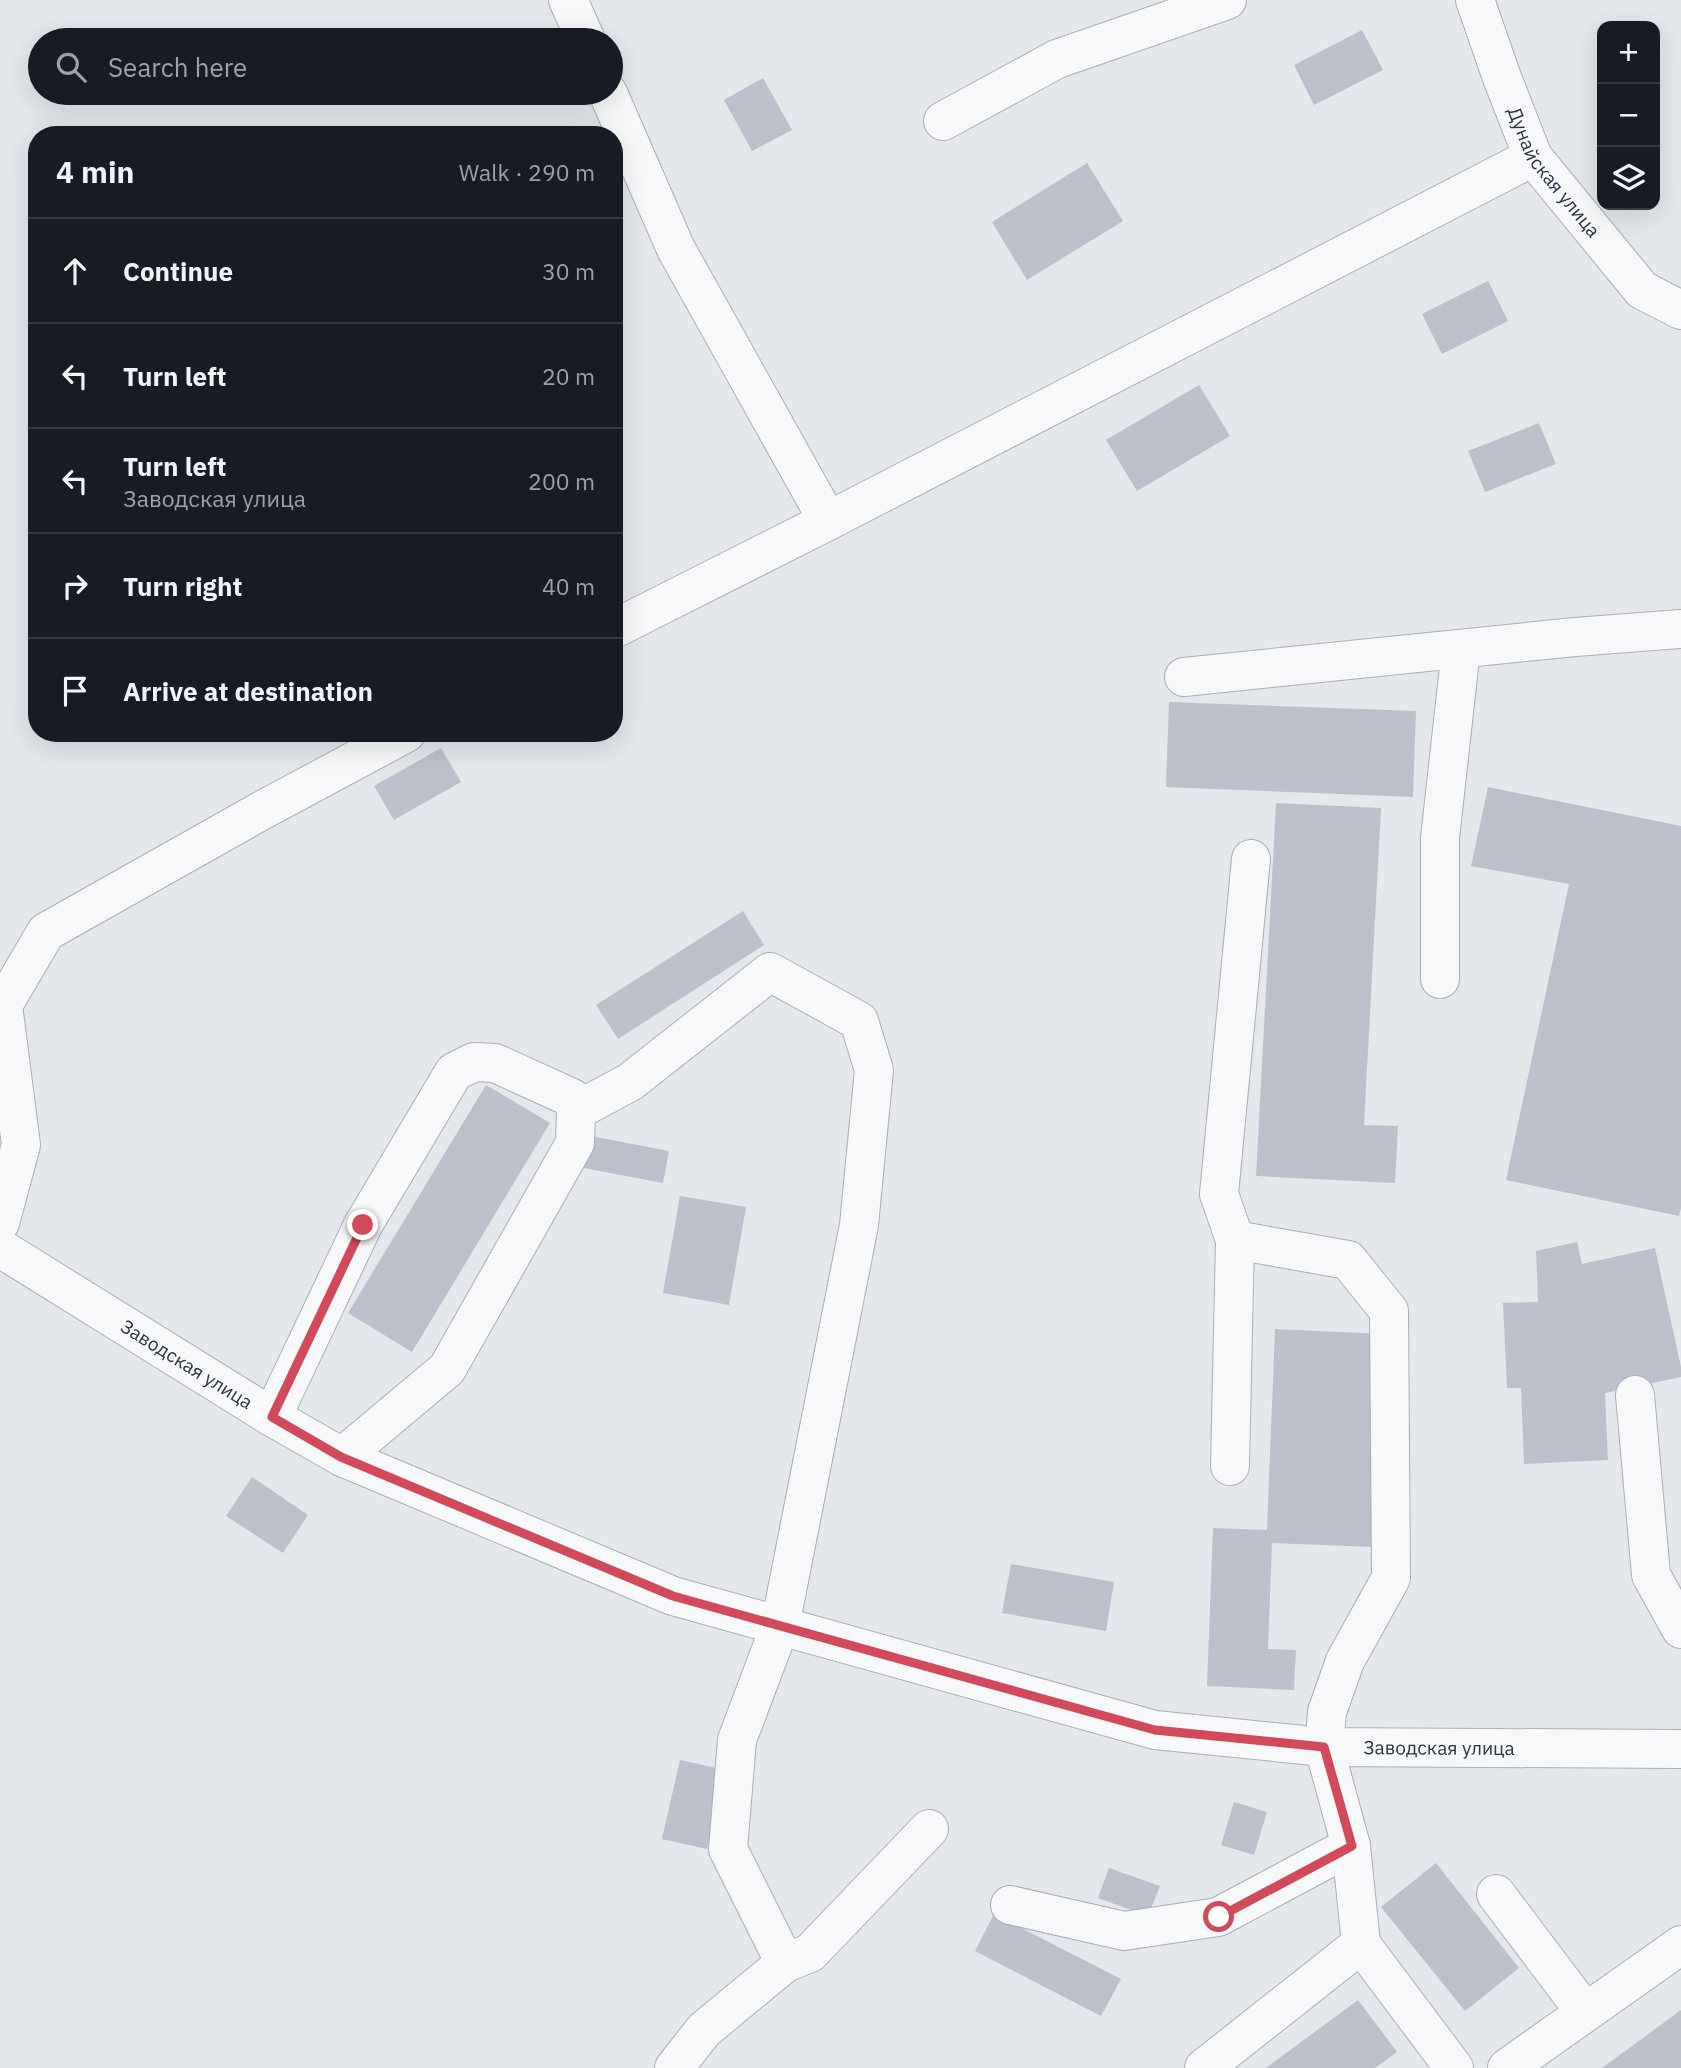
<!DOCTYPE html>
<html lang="en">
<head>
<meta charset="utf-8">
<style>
  :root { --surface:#171b24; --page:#20242c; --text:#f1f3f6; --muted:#9ea1a6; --line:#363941 }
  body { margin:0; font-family:"IBM Plex Sans",sans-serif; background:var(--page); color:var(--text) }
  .controls { position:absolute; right:21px; top:21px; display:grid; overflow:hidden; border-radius:14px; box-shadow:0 7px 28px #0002 }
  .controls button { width:63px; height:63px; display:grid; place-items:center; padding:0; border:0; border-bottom:2px solid var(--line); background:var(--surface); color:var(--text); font:35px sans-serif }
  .stop { position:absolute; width:21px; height:21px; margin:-16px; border:5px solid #d1495b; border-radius:50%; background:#fff }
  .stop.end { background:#d1495b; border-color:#fff; box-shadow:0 2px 7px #0008 }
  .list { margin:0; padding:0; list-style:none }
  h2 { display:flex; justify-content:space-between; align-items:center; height:91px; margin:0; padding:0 28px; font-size:30px }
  h2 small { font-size:23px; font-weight:400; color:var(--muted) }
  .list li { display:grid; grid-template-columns:46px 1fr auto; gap:21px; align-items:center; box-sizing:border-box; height:105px; padding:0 28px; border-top:2px solid var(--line) }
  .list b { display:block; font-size:26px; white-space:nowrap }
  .list p { margin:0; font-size:23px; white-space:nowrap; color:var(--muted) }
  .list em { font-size:23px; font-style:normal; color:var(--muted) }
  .icon { flex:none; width:38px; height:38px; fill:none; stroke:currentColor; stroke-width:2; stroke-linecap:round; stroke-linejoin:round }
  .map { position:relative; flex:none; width:1681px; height:2068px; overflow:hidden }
  .search { position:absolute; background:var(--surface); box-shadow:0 7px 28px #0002; left:28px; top:28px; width:595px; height:77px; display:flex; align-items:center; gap:18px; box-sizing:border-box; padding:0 24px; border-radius:38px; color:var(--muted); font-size:26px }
  .panel { position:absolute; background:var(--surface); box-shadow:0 7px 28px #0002; left:28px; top:126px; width:595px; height:616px; border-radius:28px }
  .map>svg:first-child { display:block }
  .building { fill:#bbc0ca }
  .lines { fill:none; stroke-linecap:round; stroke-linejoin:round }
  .minor-casing { stroke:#a9aeb7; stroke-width:40 }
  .minor { stroke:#f7f8fa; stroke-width:38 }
  .route { stroke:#d1495b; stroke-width:9 }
  .labels { text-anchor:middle; stroke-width:7; stroke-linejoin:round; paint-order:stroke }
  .street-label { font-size:19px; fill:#2b3445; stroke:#f4f6f9 }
</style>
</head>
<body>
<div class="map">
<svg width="1681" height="2068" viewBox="0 0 1681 2068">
  <rect width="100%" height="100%" fill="#e4e7ec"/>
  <g class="building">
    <polygon points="1362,30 1383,70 1314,105 1294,65"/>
    <polygon points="763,78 792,130 752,151 724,100"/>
    <polygon points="1087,163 1123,221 1027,280 992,222"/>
    <polygon points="1488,281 1508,321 1442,354 1422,314"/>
    <polygon points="1199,385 1230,436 1137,491 1106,440"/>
    <polygon points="1539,423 1556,464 1485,492 1468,451"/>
    <polygon points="1169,702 1416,711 1413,797 1166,787"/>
    <polygon points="441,748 461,782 394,820 374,786"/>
    <polygon points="1488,787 1681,826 1681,1208 1679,1216 1506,1180 1569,884 1471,866"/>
    <polygon points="1276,803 1381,808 1364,1125 1398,1126 1395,1183 1256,1176"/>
    <polygon points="743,911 764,945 618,1039 596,1005"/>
    <polygon points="486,1085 550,1123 412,1352 348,1313"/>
    <polygon points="591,1136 669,1151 663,1183 584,1168"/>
    <polygon points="680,1196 746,1207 729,1305 663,1293"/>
    <polygon points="1577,1242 1582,1264 1655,1248 1681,1367 1681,1377 1605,1393 1608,1460 1524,1464 1521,1388 1507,1388 1503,1303 1538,1302 1536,1251"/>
    <polygon points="1275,1329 1382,1334 1373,1547 1272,1543 1268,1649 1296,1650 1294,1690 1207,1686 1213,1528 1267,1530"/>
    <polygon points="252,1477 308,1515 283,1553 226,1516"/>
    <polygon points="1011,1564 1114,1582 1106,1631 1002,1613"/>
    <polygon points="680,1760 725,1770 707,1849 662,1839"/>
    <polygon points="1234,1802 1267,1812 1254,1855 1221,1845"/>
    <polygon points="1436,1863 1519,1968 1465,2011 1381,1907"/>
    <polygon points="1109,1868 1160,1886 1148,1916 1098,1898"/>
    <polygon points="994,1914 1121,1979 1101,2016 975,1951"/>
    <polygon points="1358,2000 1397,2052 1375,2068 1266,2068"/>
    <polygon points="1681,2010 1681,2068 1602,2068"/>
  </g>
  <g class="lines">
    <defs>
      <g id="minor">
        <polyline points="568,0 586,40"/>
        <path id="s1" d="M1475,0L1501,75L1533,157L1642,290L1681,310"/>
        <polyline points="608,93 676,249 828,521"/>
        <polyline points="943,121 1057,59 1227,0"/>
        <polyline points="614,629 828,521 1533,157"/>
        <polyline points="1184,677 1575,637 1681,629"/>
        <polyline points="1440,979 1440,838 1461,649"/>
        <polyline points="576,1111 630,1082 770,972 859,1021 874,1070 859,1225 780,1626 737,1740 728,1849 785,1963"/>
        <polyline points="0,1223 21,1145 3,1005 46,932 259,812 406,733"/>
        <path id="s2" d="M0,1248L272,1417L342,1457L673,1596L1155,1730L1324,1747L1681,1749"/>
        <polyline points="1635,1395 1651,1575 1681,1629"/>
        <polyline points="272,1417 363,1225 454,1072 474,1062 495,1063 572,1098 576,1111 575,1143 447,1369 342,1457"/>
        <polyline points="1230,1466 1235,1240"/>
        <polyline points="1496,1894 1585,2012"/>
        <polyline points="1010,1905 1124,1931 1218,1917 1351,1846"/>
        <polyline points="1361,1944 1454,2068"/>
        <polyline points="674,2068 704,2030 785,1963 810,1953 929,1829"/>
        <polyline points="1204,2068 1361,1944 1351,1846 1324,1747 1327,1712 1345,1661 1391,1578 1389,1311 1348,1260 1235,1240 1219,1194 1251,859"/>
        <polyline points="1507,2068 1681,1945"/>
      </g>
    </defs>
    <use href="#minor" class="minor-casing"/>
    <use href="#minor" class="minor"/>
  </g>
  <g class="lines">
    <polyline class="route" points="363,1225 272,1417 341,1457 673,1596 1155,1730 1324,1747 1352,1846 1219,1917"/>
  </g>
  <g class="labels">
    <g class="street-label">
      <text dy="7" stroke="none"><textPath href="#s1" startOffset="191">Дунайская улица</textPath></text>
      <text dy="7" stroke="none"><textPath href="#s2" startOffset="220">Заводская улица</textPath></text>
      <text dy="7" stroke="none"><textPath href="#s2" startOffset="1545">Заводская улица</textPath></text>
    </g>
  </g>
</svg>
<div class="controls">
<button>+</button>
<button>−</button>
<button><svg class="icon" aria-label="layers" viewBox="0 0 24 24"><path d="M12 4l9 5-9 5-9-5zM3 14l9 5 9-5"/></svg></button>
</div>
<div class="stop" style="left:1219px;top:1917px"></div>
<div class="stop end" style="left:363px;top:1225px"></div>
<div class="search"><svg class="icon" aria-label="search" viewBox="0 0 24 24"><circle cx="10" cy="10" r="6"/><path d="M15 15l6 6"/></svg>Search here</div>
<section class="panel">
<h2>4 min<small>Walk · 290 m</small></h2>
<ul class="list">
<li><svg class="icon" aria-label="ahead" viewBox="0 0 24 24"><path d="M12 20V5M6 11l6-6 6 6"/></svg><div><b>Continue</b></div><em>30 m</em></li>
<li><svg class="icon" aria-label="left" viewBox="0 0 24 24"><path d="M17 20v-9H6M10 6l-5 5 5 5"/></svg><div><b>Turn left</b></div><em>20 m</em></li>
<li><svg class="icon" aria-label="left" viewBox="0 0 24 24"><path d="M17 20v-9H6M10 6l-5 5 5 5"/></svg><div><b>Turn left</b><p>Заводская улица</p></div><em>200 m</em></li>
<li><svg class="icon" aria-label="right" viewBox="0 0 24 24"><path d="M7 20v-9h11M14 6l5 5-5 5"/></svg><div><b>Turn right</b></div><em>40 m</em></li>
<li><svg class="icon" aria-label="arrive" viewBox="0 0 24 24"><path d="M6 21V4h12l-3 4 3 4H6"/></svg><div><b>Arrive at destination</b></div></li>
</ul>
</section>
</div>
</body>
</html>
